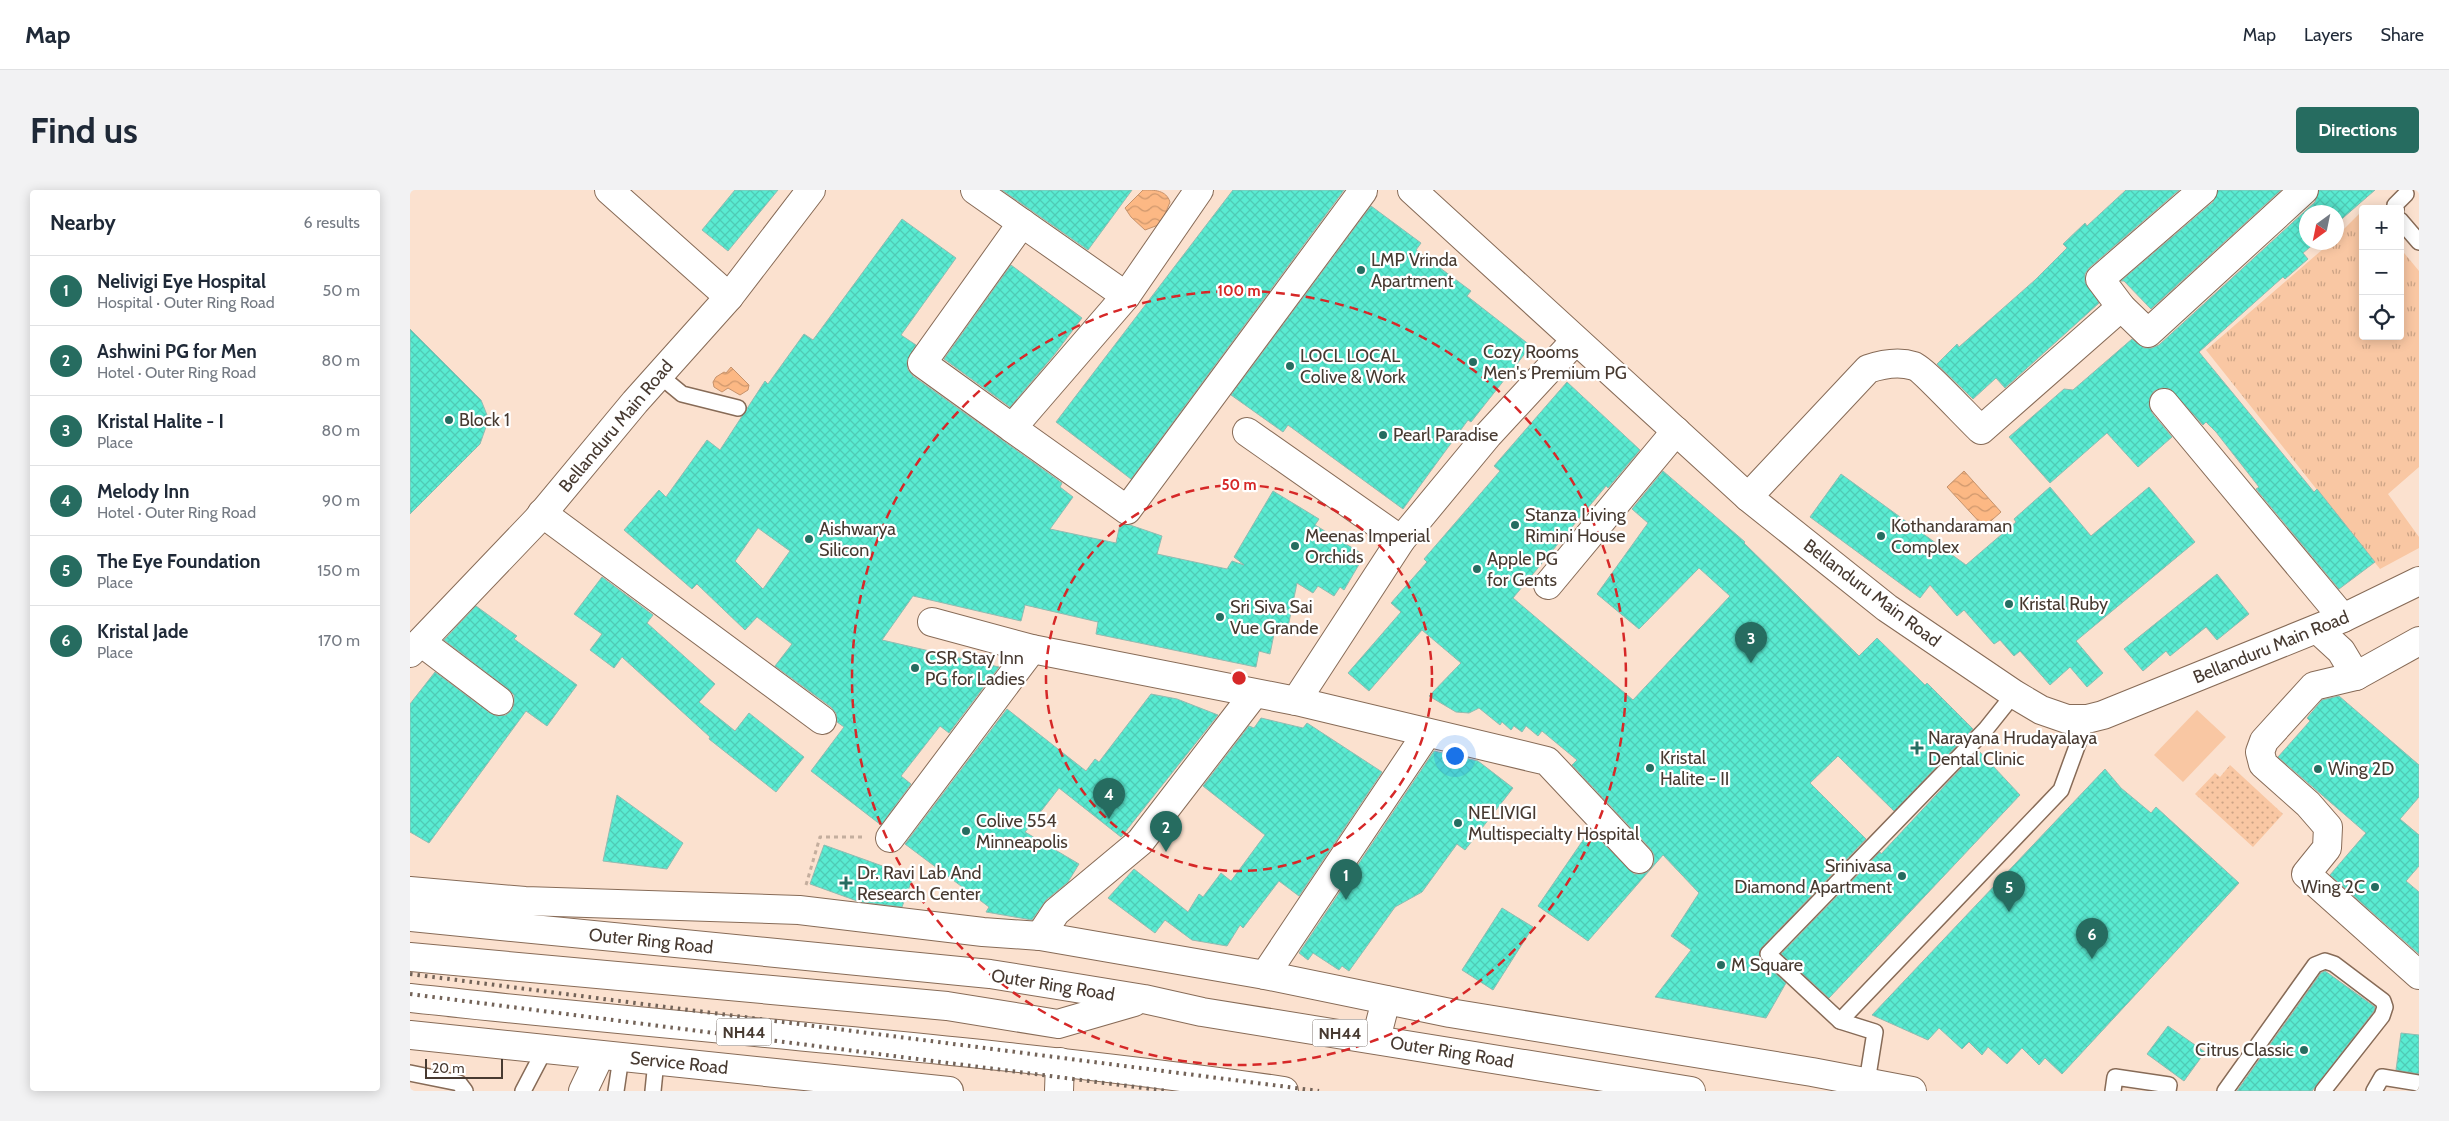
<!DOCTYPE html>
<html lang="en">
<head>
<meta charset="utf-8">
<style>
  :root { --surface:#fff; --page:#f2f2f3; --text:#1f2937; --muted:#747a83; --line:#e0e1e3; --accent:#266c60 }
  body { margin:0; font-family:Cabin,sans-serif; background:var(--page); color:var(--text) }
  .controls { position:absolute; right:15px; top:15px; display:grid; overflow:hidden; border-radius:5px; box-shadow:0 2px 12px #0003 }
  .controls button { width:45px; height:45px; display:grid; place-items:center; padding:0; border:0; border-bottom:1px solid var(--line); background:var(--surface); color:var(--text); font:25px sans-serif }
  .compass { position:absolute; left:1889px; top:15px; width:45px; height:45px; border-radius:50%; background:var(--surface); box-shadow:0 2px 12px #0003; rotate:213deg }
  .scale { position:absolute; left:15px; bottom:12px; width:78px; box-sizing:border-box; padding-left:5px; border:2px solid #473a31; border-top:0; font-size:14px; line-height:18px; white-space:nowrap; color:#473a31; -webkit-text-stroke:4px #fff; paint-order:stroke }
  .you { position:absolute; left:1044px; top:565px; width:18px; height:18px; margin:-12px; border:4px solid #fff; border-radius:50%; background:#1a73e8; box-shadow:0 0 0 8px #1a73e833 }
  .badge { display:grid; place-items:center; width:32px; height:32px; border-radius:50%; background:var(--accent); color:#fff; font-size:16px; font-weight:700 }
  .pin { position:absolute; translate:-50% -41px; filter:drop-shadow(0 1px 2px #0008) }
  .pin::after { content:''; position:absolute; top:26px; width:18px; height:15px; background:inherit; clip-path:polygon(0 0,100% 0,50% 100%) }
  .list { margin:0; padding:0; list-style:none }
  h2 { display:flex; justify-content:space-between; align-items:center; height:65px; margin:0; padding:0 20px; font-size:21px }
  h2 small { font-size:16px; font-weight:400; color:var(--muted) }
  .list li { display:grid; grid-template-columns:32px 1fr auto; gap:15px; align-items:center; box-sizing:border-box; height:70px; padding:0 20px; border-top:1px solid var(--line) }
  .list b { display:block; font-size:19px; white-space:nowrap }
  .list p { margin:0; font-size:16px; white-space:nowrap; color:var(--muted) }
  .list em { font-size:16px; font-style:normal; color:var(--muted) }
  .icon { flex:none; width:28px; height:28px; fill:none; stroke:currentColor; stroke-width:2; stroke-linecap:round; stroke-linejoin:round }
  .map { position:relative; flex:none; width:2009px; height:901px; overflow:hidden; border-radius:5px }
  header { display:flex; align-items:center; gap:30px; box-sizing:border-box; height:70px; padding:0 25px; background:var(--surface); border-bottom:1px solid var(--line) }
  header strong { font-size:24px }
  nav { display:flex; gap:28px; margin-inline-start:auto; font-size:18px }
  .intro { display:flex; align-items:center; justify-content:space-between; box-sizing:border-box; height:120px; padding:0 30px }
  h1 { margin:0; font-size:35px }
  .button { padding:12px 22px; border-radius:5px; background:var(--accent); color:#fff; font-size:18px; font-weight:700 }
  main { display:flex; gap:30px; padding:0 30px }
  aside { flex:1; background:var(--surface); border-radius:5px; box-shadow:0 2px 12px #0003 }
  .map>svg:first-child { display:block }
  .grass { fill:url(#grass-tufts) }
  .park { fill:url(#park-dots) }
  .garden { fill:#f9c7a3 }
  .water { fill:url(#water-waves); stroke:#c6926b }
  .building { fill:url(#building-cross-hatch); stroke:#91bbb1; fill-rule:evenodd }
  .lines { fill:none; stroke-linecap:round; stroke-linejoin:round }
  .service-casing { stroke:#876b57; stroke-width:18 }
  .minor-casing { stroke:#876b57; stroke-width:30 }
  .tertiary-casing { stroke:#876b57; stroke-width:30 }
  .trunk-casing { stroke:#876b57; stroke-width:30 }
  .path { stroke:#c4ae9e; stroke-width:3; stroke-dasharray:4 4; stroke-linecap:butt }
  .service { stroke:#fff; stroke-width:15 }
  .minor { stroke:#fff; stroke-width:28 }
  .tertiary { stroke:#fff; stroke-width:28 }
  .trunk { stroke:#fff; stroke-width:28 }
  .rail { stroke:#736358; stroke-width:4; stroke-dasharray:2.5 5; stroke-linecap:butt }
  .ring { fill:none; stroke:#d62828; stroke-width:2.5; stroke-dasharray:9 6 }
  .poi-dot { fill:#266c60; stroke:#fff; stroke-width:2 }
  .labels { text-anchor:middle; stroke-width:4.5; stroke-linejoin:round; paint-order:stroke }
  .shield { fill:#fff; stroke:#7e756f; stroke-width:1 }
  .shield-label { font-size:16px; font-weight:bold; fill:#473a31 }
  .poi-label { font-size:18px; fill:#473a31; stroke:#fff; text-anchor:start }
  .street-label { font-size:18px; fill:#473a31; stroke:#fff }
  .centre { fill:#d62828; stroke:#fff; stroke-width:2.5 }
  .ring-label { font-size:15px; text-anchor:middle; font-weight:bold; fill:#d62828; stroke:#fff; stroke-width:4.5; stroke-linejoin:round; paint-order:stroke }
</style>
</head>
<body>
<header>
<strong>Map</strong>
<nav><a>Map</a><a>Layers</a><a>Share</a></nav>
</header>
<div class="intro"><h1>Find us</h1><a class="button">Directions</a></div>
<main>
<aside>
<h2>Nearby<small>6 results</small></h2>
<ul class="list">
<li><span class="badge">1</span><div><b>Nelivigi Eye Hospital</b><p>Hospital · Outer Ring Road</p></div><em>50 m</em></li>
<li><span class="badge">2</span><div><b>Ashwini PG for Men</b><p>Hotel · Outer Ring Road</p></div><em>80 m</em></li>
<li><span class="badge">3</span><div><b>Kristal Halite - I</b><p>Place</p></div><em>80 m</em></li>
<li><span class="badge">4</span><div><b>Melody Inn</b><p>Hotel · Outer Ring Road</p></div><em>90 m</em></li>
<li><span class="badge">5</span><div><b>The Eye Foundation</b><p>Place</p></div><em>150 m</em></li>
<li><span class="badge">6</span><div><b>Kristal Jade</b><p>Place</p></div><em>170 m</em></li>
</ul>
</aside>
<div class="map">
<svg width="2009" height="901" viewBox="0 0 2009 901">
  <defs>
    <pattern id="grass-tufts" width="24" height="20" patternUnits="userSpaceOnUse" patternTransform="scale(1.25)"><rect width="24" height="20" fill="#f9c7a3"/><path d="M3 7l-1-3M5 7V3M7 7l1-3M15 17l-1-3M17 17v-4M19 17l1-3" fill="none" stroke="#cba385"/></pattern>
    <pattern id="park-dots" width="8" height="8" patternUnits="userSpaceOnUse" patternTransform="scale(1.25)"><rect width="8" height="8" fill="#f9c7a3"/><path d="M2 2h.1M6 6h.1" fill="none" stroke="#cba385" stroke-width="1.8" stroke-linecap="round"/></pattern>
    <pattern id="water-waves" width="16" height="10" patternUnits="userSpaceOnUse" patternTransform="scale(1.25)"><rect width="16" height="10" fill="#fcb884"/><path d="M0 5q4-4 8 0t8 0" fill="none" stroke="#ce976d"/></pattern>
    <pattern id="building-cross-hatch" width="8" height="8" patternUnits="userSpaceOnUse" patternTransform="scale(1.25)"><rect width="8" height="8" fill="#59ebd2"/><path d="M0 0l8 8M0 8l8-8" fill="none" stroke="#4fcab5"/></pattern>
  </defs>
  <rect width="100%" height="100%" fill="#fbe1cf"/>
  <polygon class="grass" points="1953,20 1953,146 1990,146 1990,58 2009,81 2009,277 1978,304 2009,347 2009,358 1970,379 1796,160 1920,53 1926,52 1927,46"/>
  <polygon class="park" points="1820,575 1873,624 1843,657 1785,604 1805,583 1810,587"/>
  <polygon class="garden" points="1787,520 1816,547 1773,592 1744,565"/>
  <g class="water">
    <path d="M733,0C745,0 756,0 760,12L751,34L735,40L721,27L715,18Z"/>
    <polygon points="321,177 339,195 338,200 330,205 318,198 312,202 304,197 303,192 306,187 314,182 316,183"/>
    <polygon points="1554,281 1591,322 1574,337 1537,297"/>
  </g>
  <g class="building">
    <polygon points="325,0 368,0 318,61 292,40"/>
    <polygon points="592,0 722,0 678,60"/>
    <polygon points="823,0 934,0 721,289 646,232"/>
    <polygon points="1716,0 1769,0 1679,78 1675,84 1675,92 1689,113 1595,198 1586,188 1563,209 1527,174 1547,154 1549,157 1625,90 1657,58 1653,54 1675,33 1677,36"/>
    <polygon points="1808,0 1871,0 1741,119 1714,91 1711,91 1803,12"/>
    <polygon points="1909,0 1965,0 1926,34 1926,22 1896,22 1896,52 1906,52 1893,63 1898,69 1875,89 1873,87 1789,162 1904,302 1907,299 1965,372 1929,399 1846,299 1849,297 1806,242 1796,232 1793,235 1760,199 1752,198 1744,201 1740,207 1739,215 1742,223 1762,247 1728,277 1697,243 1640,293 1599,247 1654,199 1663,200 1722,149 1734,158 1742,158 1749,155 1905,12"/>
    <polygon points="961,16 1011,53 1006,60 1061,101 1057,106 1121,156 1061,232 1058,230 993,319 878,235 873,242 821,205"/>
    <path d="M492,29L546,68L491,145L506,155L497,171L498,180L503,186L652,293L650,297L663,307L640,339L706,353L710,334L720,335L752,346L747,364L817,379L822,371L834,375L824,367L863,301L909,329L905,335L949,362L945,368L951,371L934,400L930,397L924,406L908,396L903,403L887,393L877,442L865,439L860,464L849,461L846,477L686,444L688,432L615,415L611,431L503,406L472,450L589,477L539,543L530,536L491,586L501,594L471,635L401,581L434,537L427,532L426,523L421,517L365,476L382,454L347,427L335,440L287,394L282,399L214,340L249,300L256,307L297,250L310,260L355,191L358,194L394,144L403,150ZM348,338L380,361L353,399L325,371Z"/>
    <polygon points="601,75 672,128 644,165 600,217 534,169"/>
    <polygon points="0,139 71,210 77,225 77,234 70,254 0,324"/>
    <polygon points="1157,192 1230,260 1198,298 1196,296 1103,408 1223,510 1320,406 1289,378 1229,439 1187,404 1238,333 1222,319 1253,281 1335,352 1334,353 1449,466 1467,448 1515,495 1517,493 1563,539 1484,621 1428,566 1400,593 1456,649 1351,758 1349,766 1351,770 1376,793 1356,828 1245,807 1281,760 1261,746 1289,703 1253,665 1178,751 1128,716 1180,640 1224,684 1232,684 1239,681 1244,673 1244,665 1240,658 1162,575 1167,570 1132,541 1128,546 1116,536 1112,542 1104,536 1101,540 1092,532 1090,535 1069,518 1059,523 1046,522 1019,506 1051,473 1012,440 959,501 938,483 991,422 981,413 1017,372 1014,369 1090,281 1084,276"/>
    <polygon points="1431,284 1556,375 1606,332 1604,329 1640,297 1681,346 1739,297 1785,352 1666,451 1693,483 1677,497 1660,477 1640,495 1610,461 1604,466 1590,450 1584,454 1554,420 1547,426 1520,395 1510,408 1400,327"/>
    <polygon points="1807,384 1839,424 1807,450 1796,437 1760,466 1756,461 1733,481 1714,459"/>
    <polygon points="192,387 243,425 237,433 305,494 289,512 325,541 339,523 394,567 366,602 299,549 300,547 212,467 204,478 180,460 192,444 164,424"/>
    <polygon points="66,416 107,446 104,449 167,495 137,536 116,521 19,653 0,642 0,514 25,482 80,523 87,526 96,525 102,520 104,513 104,505 98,499 34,450"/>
    <polygon points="741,504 767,509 808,525 711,647 649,598 615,642 669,674 658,692 636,710 622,730 576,722 579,717 495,654 597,519 676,581 685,569 689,572"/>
    <polygon points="1929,506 2009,575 2009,607 1990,629 2009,645 2009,676 1996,691 2009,702 2009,764 1920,685 1956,643 1868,567 1900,531 1897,528 1912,510"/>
    <polygon points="851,528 893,538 897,533 972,582 889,706 869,691 833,738 830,735 817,756 782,750 755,730 745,743 698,708 724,679 778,722 789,704 793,707 811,683 821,691 855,645 793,596 839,536 844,538"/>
    <polygon points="1568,560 1610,605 1419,808 1371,764 1470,662 1471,664"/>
    <polygon points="1024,561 1068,571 1103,598 1055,660 1047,654 1012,702 985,717 939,781 932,776 929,780 903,763 898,770 889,763"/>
    <polygon points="1695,579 1711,598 1741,623 1746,617 1829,693 1652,884 1635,868 1629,875 1612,858 1597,874 1578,857 1572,865 1559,852 1552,859 1529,838 1518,850 1462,825"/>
    <polygon points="207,605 273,653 257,679 193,671"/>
    <polygon points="414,655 503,687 492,717 450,712 400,694"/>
    <polygon points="1092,718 1123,737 1083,800 1052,780"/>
    <polygon points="1915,781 1965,817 1964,821 1902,901 1827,901 1911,783"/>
    <polygon points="1758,836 1795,862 1774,891 1737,864"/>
    <polygon points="1991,843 2009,845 2009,884 1986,880"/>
  </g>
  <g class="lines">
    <defs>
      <g id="service">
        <polyline points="1986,19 1985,15 1996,4"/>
        <polyline points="1990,30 2009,52"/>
        <polyline points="249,185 272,204 328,218"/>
        <polyline points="1604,504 1576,539 1358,764 1430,831 1651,600 1677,529"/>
        <polyline points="1430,831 1465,842 1457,892"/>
        <polyline points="0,883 49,893 55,901"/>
        <polyline points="113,901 135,859"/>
        <polyline points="206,901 211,867"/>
        <polyline points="243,901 246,871"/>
        <polyline points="1703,901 1705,887 1759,895 1758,901"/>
        <polyline points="1815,901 1905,775 1915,771 1924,774 1973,811 1975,817 1972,826 1913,901"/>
        <polyline points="1964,901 1972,887 2009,893"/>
      </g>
      <g id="minor">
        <polyline points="199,0 319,107"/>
        <polyline points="565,0 716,106"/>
        <polyline points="1793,0 1690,89 1711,117 1738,143 1894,0"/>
        <polyline points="612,33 512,173 602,238 716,106 789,0"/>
        <polyline points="1754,213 1933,428"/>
        <polyline points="602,238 717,320 953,1 952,0"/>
        <polyline points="837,242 991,350"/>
        <path d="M1338,307L1458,179C1473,174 1488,171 1504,176C1513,179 1560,230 1571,240L1711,117"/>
        <polyline points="132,323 412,530"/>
        <polyline points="1138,395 1266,241"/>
        <polyline points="522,432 622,459 886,511 1137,571 1229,669"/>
        <polyline points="1907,439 1931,461 1946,486"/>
        <polyline points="2009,451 1946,486 1904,496 1854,551 1850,562 1853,574 1898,614 1918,637 1917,658 1896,684 2009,785"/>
        <polyline points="11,452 89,511"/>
        <polyline points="886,511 991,350 1078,245 1165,151"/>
        <polyline points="480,648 622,459"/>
        <polyline points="630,746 646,722 730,652 844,504"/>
        <polyline points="855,785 1017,543"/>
        <polyline points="173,901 190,865"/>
      </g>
      <g id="tertiary">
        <polyline points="1002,0 1338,307 1477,418 1604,504 1631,520 1657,529 1677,529 1693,525 1933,428 2009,391"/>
        <polyline points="0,463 127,330 225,212 319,107 401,0"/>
        <polyline points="0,701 115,711 389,720 573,742 630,746 855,785 1040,823 1402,882 1502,901"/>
        <polyline points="0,845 539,901"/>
      </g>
      <g id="trunk">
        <polyline points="0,727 580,784 734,809 792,822 1281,901"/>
        <polyline points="0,767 537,816 648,834 724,812"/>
        <path d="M0,808C291,840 584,859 874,901"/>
        <polyline points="966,849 976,810"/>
        <polyline points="649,901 650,872"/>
      </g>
    </defs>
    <use href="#service" class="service-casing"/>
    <use href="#minor" class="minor-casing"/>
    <use href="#tertiary" class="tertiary-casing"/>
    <use href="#trunk" class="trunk-casing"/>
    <polyline class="path" points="396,695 410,647 454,647"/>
    <use href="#service" class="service"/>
    <use href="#minor" class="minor"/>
    <use href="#tertiary" class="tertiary"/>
    <use href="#trunk" class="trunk"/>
    <g class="rail">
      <polyline points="0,784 909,901"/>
      <polyline points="0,804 757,901"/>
    </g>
  </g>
  <g class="ring">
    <circle cx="829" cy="488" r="193"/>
    <circle cx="829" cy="488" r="387"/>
  </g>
  <g class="poi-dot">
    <circle cx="951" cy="80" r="5"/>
    <circle cx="1063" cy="172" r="5"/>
    <circle cx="880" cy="176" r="5"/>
    <circle cx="39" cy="230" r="5"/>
    <circle cx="973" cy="245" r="5"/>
    <circle cx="1105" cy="335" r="5"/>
    <circle cx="1471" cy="346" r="5"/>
    <circle cx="399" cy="349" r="5"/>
    <circle cx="885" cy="356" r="5"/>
    <circle cx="1067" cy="379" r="5"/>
    <circle cx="1599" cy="414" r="5"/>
    <circle cx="810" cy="427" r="5"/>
    <circle cx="505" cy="478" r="5"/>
    <path d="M1504.5 550.5h5v5h5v5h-5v5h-5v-5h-5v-5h5z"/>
    <circle cx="1240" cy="578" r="5"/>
    <circle cx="1908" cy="579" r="5"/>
    <circle cx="1048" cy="633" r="5"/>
    <circle cx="556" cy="641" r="5"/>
    <circle cx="1492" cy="686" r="5"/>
    <path d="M433.5 685.5h5v5h5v5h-5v5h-5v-5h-5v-5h5z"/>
    <circle cx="1965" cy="697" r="5"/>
    <circle cx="1311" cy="775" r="5"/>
    <circle cx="1894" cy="860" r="5"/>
  </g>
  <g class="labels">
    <g class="shield">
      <rect x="306.5" y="828.5" width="55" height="27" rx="4"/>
      <rect x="902.5" y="829.5" width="55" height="27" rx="4"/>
    </g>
    <g class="shield-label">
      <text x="334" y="848">NH44</text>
      <text x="930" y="849">NH44</text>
    </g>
    <g class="poi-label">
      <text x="961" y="76">LMP Vrinda<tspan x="961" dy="21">Apartment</tspan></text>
      <text x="1073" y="168">Cozy Rooms<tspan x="1073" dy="21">Men's Premium PG</tspan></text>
      <text x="890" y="172">LOCL LOCAL<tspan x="890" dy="21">Colive &amp; Work</tspan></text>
      <text x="49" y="236">Block 1</text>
      <text x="983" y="251">Pearl Paradise</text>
      <text x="1115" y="331">Stanza Living<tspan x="1115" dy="21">Rimini House</tspan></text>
      <text x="1481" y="342">Kothandaraman<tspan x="1481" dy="21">Complex</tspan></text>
      <text x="409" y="345">Aishwarya<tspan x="409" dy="21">Silicon</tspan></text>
      <text x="895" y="352">Meenas Imperial<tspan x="895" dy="21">Orchids</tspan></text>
      <text x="1077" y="375">Apple PG<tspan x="1077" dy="21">for Gents</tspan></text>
      <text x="1609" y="420">Kristal Ruby</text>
      <text x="820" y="423">Sri Siva Sai<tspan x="820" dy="21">Vue Grande</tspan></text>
      <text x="515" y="474">CSR Stay Inn<tspan x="515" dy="21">PG for Ladies</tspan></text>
      <text x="1518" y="554">Narayana Hrudayalaya<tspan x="1518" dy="21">Dental Clinic</tspan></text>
      <text x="1250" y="574">Kristal<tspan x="1250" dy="21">Halite - II</tspan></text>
      <text x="1918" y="585">Wing 2D</text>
      <text x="1058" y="629">NELIVIGI<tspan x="1058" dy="21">Multispecialty Hospital</tspan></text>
      <text x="566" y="637">Colive 554<tspan x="566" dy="21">Minneapolis</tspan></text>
      <text x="1482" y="682" text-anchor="end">Srinivasa<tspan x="1482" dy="21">Diamond Apartment</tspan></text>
      <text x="447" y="689">Dr. Ravi Lab And<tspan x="447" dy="21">Research Center</tspan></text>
      <text x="1955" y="703" text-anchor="end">Wing 2C</text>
      <text x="1321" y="781">M Square</text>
      <text x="1884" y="866" text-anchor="end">Citrus Classic</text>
    </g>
    <g class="street-label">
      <text transform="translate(206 236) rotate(-50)" y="6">Bellanduru Main Road</text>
      <text transform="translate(1462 403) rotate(37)" y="6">Bellanduru Main Road</text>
      <text transform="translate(1861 457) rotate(-22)" y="6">Bellanduru Main Road</text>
      <text transform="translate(241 751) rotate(6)" y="6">Outer Ring Road</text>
      <text transform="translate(643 795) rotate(9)" y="6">Outer Ring Road</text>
      <text transform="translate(1042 862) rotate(9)" y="6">Outer Ring Road</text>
      <text transform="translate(269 873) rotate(6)" y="6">Service Road</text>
    </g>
  </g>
  <circle cx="829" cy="488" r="8" class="centre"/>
  <g class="ring-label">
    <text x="829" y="106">100 m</text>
    <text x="829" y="300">50 m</text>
  </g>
</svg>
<div class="controls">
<button>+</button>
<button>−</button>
<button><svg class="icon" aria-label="locate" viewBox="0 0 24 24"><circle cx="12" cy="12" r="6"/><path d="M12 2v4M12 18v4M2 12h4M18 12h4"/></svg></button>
</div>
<svg class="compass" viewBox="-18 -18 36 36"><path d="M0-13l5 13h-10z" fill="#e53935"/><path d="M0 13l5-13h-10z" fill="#747a83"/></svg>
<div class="scale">20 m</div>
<div class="you"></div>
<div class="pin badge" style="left:936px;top:710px">1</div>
<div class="pin badge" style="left:756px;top:662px">2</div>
<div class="pin badge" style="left:1341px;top:473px">3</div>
<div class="pin badge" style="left:699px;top:629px">4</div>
<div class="pin badge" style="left:1599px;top:722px">5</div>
<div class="pin badge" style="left:1682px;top:769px">6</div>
</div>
</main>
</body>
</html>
